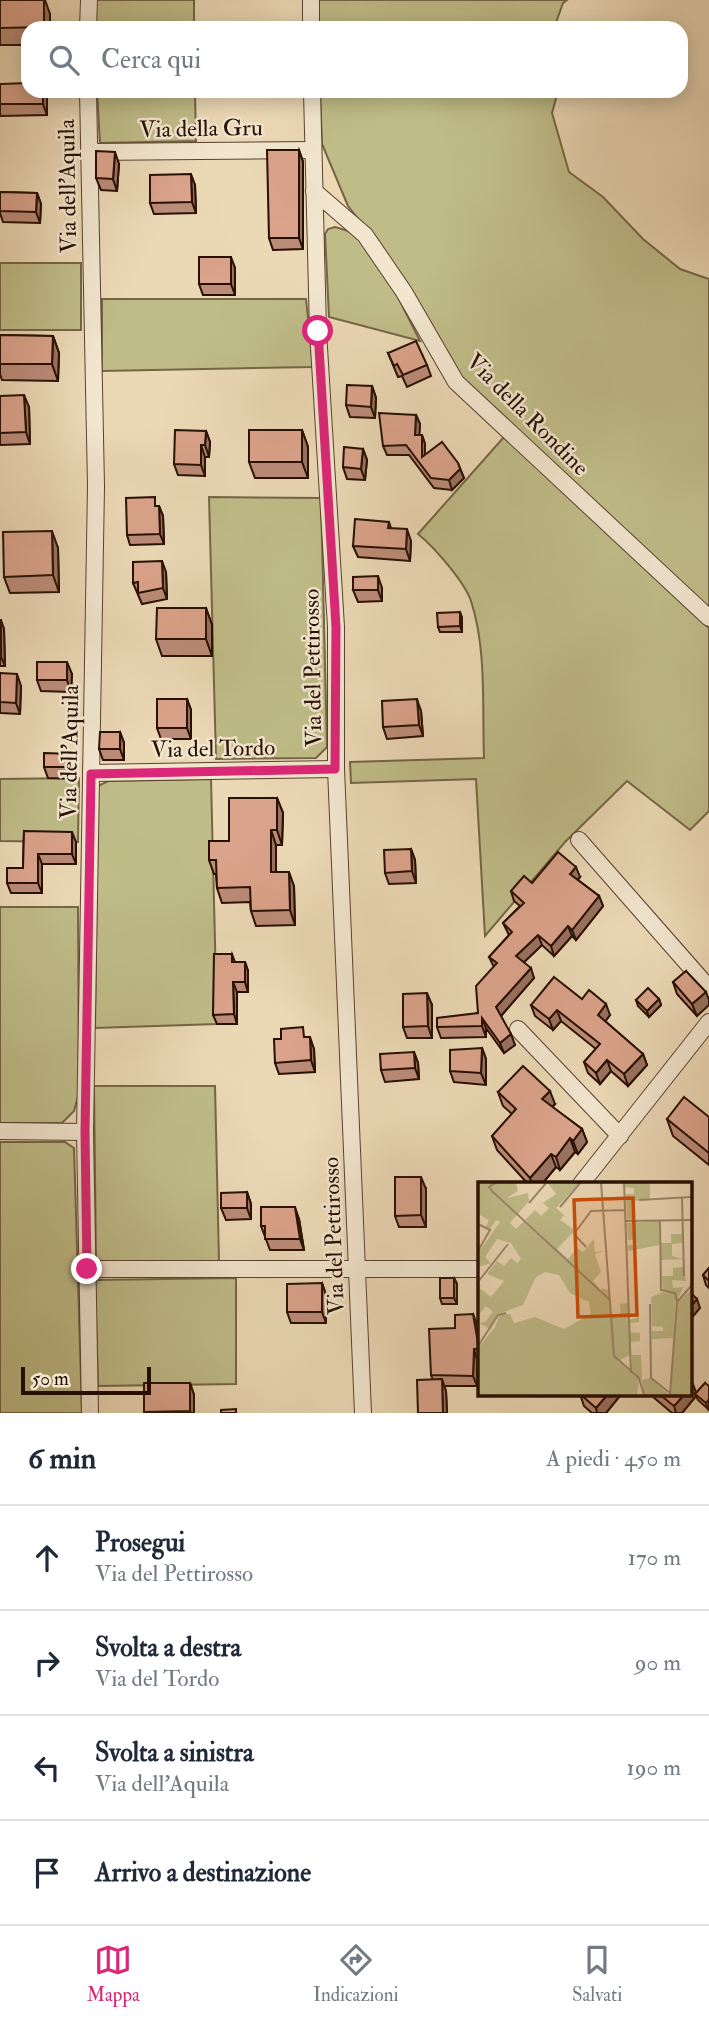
<!DOCTYPE html>
<html lang="it">
<head>
<meta charset="utf-8">
<style>
  :root { --surface:#fff; --page:#f2f2f3; --text:#1f2937; --muted:#747a83; --line:#e0e1e3; --accent:#db2777 }
  body { margin:0; font-family:"IM FELL Double Pica",serif; background:var(--page); color:var(--text) }
  .scale { position:absolute; left:21px; bottom:18px; width:130px; box-sizing:border-box; padding-left:7px; border:4px solid #280f02; border-top:0; font-size:19px; line-height:24px; white-space:nowrap; color:#280f02; -webkit-text-stroke:5px #f2e6cf; paint-order:stroke }
  .stop { position:absolute; width:21px; height:21px; margin:-16px; border:5px solid #db2777; border-radius:50%; background:#fff }
  .stop.end { background:#db2777; border-color:#fff; box-shadow:0 2px 7px #0008 }
  .list { margin:0; padding:0; list-style:none }
  h2 { display:flex; justify-content:space-between; align-items:center; height:91px; margin:0; padding:0 28px; font-size:30px }
  h2 small { font-size:23px; font-weight:400; color:var(--muted) }
  .list li { display:grid; grid-template-columns:46px 1fr auto; gap:21px; align-items:center; box-sizing:border-box; height:105px; padding:0 28px; border-top:2px solid var(--line) }
  .list b { display:block; font-size:26px; white-space:nowrap }
  .list p { margin:0; font-size:23px; white-space:nowrap; color:var(--muted) }
  .list em { font-size:23px; font-style:normal; color:var(--muted) }
  .icon { flex:none; width:38px; height:38px; fill:none; stroke:currentColor; stroke-width:2; stroke-linecap:round; stroke-linejoin:round }
  .map { position:relative; flex:none; width:709px; height:1413px; overflow:hidden }
  .search { position:absolute; background:var(--surface); box-shadow:0 4px 18px #0003; left:21px; right:21px; top:21px; height:77px; display:flex; align-items:center; gap:18px; box-sizing:border-box; padding:0 24px; border-radius:21px; color:var(--muted); font-size:26px }
  .sheet { height:511px; background:var(--surface) }
  nav { display:flex; justify-content:space-around; align-items:center; box-sizing:border-box; height:98px; border-top:2px solid var(--line); background:var(--surface); font-size:19px; color:var(--muted) }
  nav a { display:grid; justify-items:center; gap:4px }
  nav .on { color:var(--accent) }
  .map>svg:first-child { display:block }
  .green { fill:#bfbc88; stroke:#746645; stroke-width:2 }
  .lines { fill:none; stroke-linecap:round; stroke-linejoin:round }
  .minor-casing { stroke:#59412f; stroke-width:18 }
  .minor { stroke:#f2e6cf; stroke-width:16 }
  .wall { fill:#bb8c78; stroke:#280f02; stroke-width:2 }
  .shaded-wall { fill:#997261; stroke:#280f02; stroke-width:2 }
  .building { fill:#daa38b; stroke:#280f02; stroke-width:2 }
  .route { stroke:#db2777; stroke-width:9 }
  .labels { text-anchor:middle; stroke-width:5; stroke-linejoin:round; paint-order:stroke }
  .street-label { font-size:23px; fill:#280f02; stroke:#f2e6cf }
  .inset-road { fill:none; stroke:#9d886d; stroke-width:2 }
  .view { fill:#cb4e0a; fill-opacity:0.15; stroke:#cb4e0a; stroke-width:3.5 }
  .inset-edge { fill:none; stroke:#280f02; stroke-width:3.5 }
</style>
</head>
<body>
<div class="map">
<svg width="709" height="1413" viewBox="0 0 709 1413">
  <rect width="100%" height="100%" fill="#ebd8b5"/>
  <filter id="stains"><feTurbulence type="fractalNoise" baseFrequency=".00286" numOctaves="4"/><feColorMatrix values="0 0 0 0 .2 0 0 0 0 .09 0 0 0 0 .02 0 0 0 .5 -.17"/></filter>
  <radialGradient id="worn" r=".72"><stop offset=".6" stop-color="#630" stop-opacity="0"/><stop offset="1" stop-color="#630" stop-opacity=".3"/></radialGradient>
  <g class="green">
    <polygon points="96,0 194,0 194,28 95,28"/>
    <polygon points="317,0 567,0 563,3 554,28 318,28"/>
    <polygon points="97,91 195,91 196,141 100,143"/>
    <polygon points="320,91 558,91 552,113 569,172 603,197 643,239 680,269 709,279 709,611 462,380 367,230 348,206 322,144"/>
    <polygon points="335,227 355,233 398,297 420,341 329,317 325,234 328,229"/>
    <rect x="0" y="263" width="81" height="67"/>
    <polygon points="102,299 306,299 313,367 102,371"/>
    <path d="M504,437L709,628V811L690,830L627,781L565,842L485,936L476,779L351,783L350,762L484,758C482,708 487,650 471,601C464,581 434,547 418,534Z"/>
    <polygon points="209,497 321,498 327,747 316,758 216,759"/>
    <polygon points="79,778 78,842 0,841 0,779"/>
    <polygon points="211,779 217,1024 95,1028 98,786 108,781"/>
    <polygon points="0,907 78,907 79,1093 74,1111 62,1123 0,1123"/>
    <polygon points="94,1086 215,1086 219,1261 96,1262"/>
    <polygon points="0,1142 65,1142 74,1148 82,1413 0,1413"/>
    <polygon points="236,1278 236,1384 98,1386 95,1280"/>
  </g>
  <g class="lines">
    <defs>
      <g id="minor">
        <polyline points="311,0 311,28"/>
        <polyline points="88,28 89,0"/>
        <polyline points="88,91 96,486 85,1132 90,1413"/>
        <polyline points="312,91 318,331 336,627 336,769 363,1413"/>
        <polyline points="89,152 313,150"/>
        <polyline points="314,191 365,235 404,292 456,382 709,618"/>
        <polyline points="91,773 336,769"/>
        <polyline points="579,840 709,988"/>
        <polyline points="518,1029 620,1136"/>
        <polyline points="0,1131 85,1132"/>
        <polyline points="581,1184 709,1022"/>
        <polyline points="87,1269 480,1269"/>
      </g>
    </defs>
    <use href="#minor" class="minor-casing"/>
    <use href="#minor" class="minor"/>
  </g>
  <g class="wall">
    <polygon points="0,0 50,14 50,28 28,28 28,45 0,45"/>
    <polygon points="0,84 47,95 47,115 1,116 0,113"/>
    <polygon points="299,150 303,162 303,249 273,250 269,238"/>
    <polygon points="119,164 117,191 101,190 96,178"/>
    <polygon points="195,185 196,213 154,214 150,203"/>
    <polygon points="0,192 37,193 41,204 40,223 3,222 0,213"/>
    <polygon points="235,268 235,295 203,295 199,284"/>
    <polygon points="0,335 53,336 59,353 58,381 2,380 0,374"/>
    <polygon points="388,353 427,365 431,376 407,387 402,376 398,377"/>
    <polygon points="372,386 376,398 375,418 350,417 346,405"/>
    <polygon points="0,396 29,407 30,444 0,445"/>
    <polygon points="416,415 420,424 419,435 422,435 425,444 425,454 458,463 464,478 452,490 434,488 409,455 387,455 383,446"/>
    <polygon points="302,430 308,447 308,478 255,478 249,462"/>
    <polygon points="206,431 210,442 209,457 205,457 205,476 178,475 174,464"/>
    <polygon points="363,449 367,460 365,480 347,479 343,467"/>
    <polygon points="158,506 159,506 163,516 164,544 130,545 127,535"/>
    <polygon points="389,522 391,528 411,541 410,561 358,557 353,546"/>
    <polygon points="58,548 59,592 10,593 4,577"/>
    <polygon points="166,572 167,599 142,604 133,583"/>
    <polygon points="382,588 382,601 358,602 353,590"/>
    <polygon points="206,608 212,625 212,656 162,656 156,639"/>
    <polygon points="460,612 462,618 462,632 440,632 438,627"/>
    <polygon points="0,620 4,629 5,666 0,666"/>
    <polygon points="0,673 21,686 20,714 0,713"/>
    <polygon points="72,674 71,692 41,691 37,680"/>
    <polygon points="187,699 191,710 191,739 161,739 157,728"/>
    <polygon points="421,711 423,736 387,739 383,727"/>
    <polygon points="120,732 124,743 124,760 103,760 99,749"/>
    <polygon points="72,754 76,766 76,779 48,778 44,767"/>
    <polygon points="277,798 283,813 282,845 276,845 276,872 294,886 295,925 256,926 251,911 250,902 222,903 217,888 216,874 214,874 209,860 229,841"/>
    <polygon points="24,831 76,842 76,864 42,864 42,893 11,893 7,883 23,868"/>
    <polygon points="411,849 415,860 416,883 389,884 385,873"/>
    <polygon points="580,877 578,880 599,896 603,906 576,940 572,936 554,956 542,945 524,962 534,978 501,1016 515,1045 504,1053 486,1028 486,1037 441,1038 437,1027 478,1013 494,967 489,957 509,935 503,923 520,906 514,901 511,891 532,883"/>
    <polygon points="232,954 235,962 245,962 248,971 248,992 237,992 237,1024 217,1024 213,1015"/>
    <polygon points="686,971 697,1016 677,994 673,982"/>
    <polygon points="582,999 610,1015 605,1021 643,1054 647,1065 628,1086 611,1071 600,1084 588,1073 584,1062 596,1049 561,1021 553,1030 535,1016 531,1005"/>
    <polygon points="659,999 661,1005 649,1017 638,1006 636,1000"/>
    <polygon points="432,1005 432,1038 407,1038 403,1027"/>
    <polygon points="307,1037 314,1049 315,1072 279,1074 275,1063"/>
    <polygon points="482,1048 486,1059 486,1085 454,1082 450,1071"/>
    <polygon points="414,1052 418,1063 419,1079 385,1082 381,1070"/>
    <polygon points="498,1092 555,1104 552,1107 582,1129 587,1142 578,1154 575,1152 560,1170 556,1167 542,1184 528,1184 497,1150 492,1136 512,1114 503,1106"/>
    <polygon points="709,1117 709,1165 673,1136 667,1119"/>
    <polygon points="426,1189 426,1227 399,1227 395,1216"/>
    <polygon points="247,1192 251,1204 251,1219 226,1220 221,1208"/>
    <polygon points="299,1219 304,1250 270,1250 261,1226"/>
    <polygon points="709,1268 709,1288 706,1285 703,1275"/>
    <polygon points="454,1278 457,1284 457,1304 442,1304 440,1298"/>
    <polygon points="322,1283 326,1295 326,1323 291,1323 287,1312"/>
    <polygon points="473,1314 477,1325 480,1341 480,1360 477,1360 477,1386 444,1386 446,1391 447,1413 418,1413 433,1380 431,1375 455,1328"/>
    <polygon points="190,1383 194,1395 194,1413 144,1413 144,1412"/>
    <polygon points="705,1383 708,1409 698,1400 696,1396 682,1413 672,1413 652,1396 652,1394 696,1393"/>
    <polygon points="580,1394 619,1397 606,1413 592,1413 584,1406"/>
  </g>
  <g class="shaded-wall">
    <polygon points="44,0 45,0 50,14 50,28 44,27"/>
    <polygon points="43,91 45,91 47,95 47,115 43,104"/>
    <polygon points="299,150 303,162 303,249 299,238"/>
    <polygon points="115,152 119,164 117,191 113,179"/>
    <polygon points="191,174 195,185 196,213 192,202"/>
    <polygon points="37,193 41,204 40,223 36,212"/>
    <polygon points="231,257 235,268 235,295 231,284"/>
    <polygon points="53,336 59,353 58,381 52,364"/>
    <polygon points="372,386 376,398 375,418 371,407"/>
    <polygon points="24,395 29,407 30,444 26,432"/>
    <polygon points="416,415 420,424 419,444 415,435"/>
    <polygon points="302,430 308,447 308,478 302,462"/>
    <polygon points="206,431 210,442 209,457 205,445"/>
    <polygon points="422,435 425,444 425,466 422,457"/>
    <polygon points="201,445 205,457 205,476 201,465"/>
    <polygon points="363,449 367,460 365,480 361,469"/>
    <polygon points="460,469 464,478 452,490 449,480"/>
    <polygon points="159,506 163,516 164,544 160,534"/>
    <polygon points="407,529 411,541 410,561 406,549"/>
    <polygon points="52,531 58,548 59,592 53,575"/>
    <polygon points="162,561 166,572 167,599 163,588"/>
    <polygon points="378,576 382,588 382,601 378,590"/>
    <polygon points="206,608 212,625 212,656 206,639"/>
    <polygon points="460,612 462,618 462,632 460,626"/>
    <polygon points="1,620 4,629 5,666 1,657"/>
    <polygon points="67,662 72,674 71,692 67,680"/>
    <polygon points="17,674 21,686 20,714 16,703"/>
    <polygon points="187,699 191,710 191,739 187,728"/>
    <polygon points="417,699 421,711 423,736 419,725"/>
    <polygon points="120,732 124,743 124,760 120,749"/>
    <polygon points="72,754 76,766 76,779 72,767"/>
    <polygon points="277,798 283,813 282,845 277,830"/>
    <polygon points="271,830 276,845 276,887 271,872"/>
    <polygon points="72,832 76,842 76,864 72,854"/>
    <polygon points="411,849 415,860 416,883 412,871"/>
    <polygon points="38,854 42,864 42,893 38,883"/>
    <polygon points="576,867 580,877 574,884 570,874"/>
    <polygon points="289,872 294,886 295,925 290,910"/>
    <polygon points="599,896 603,906 576,940 572,930"/>
    <polygon points="568,926 572,936 554,956 551,946"/>
    <polygon points="538,935 542,945 520,966 516,956"/>
    <polygon points="245,962 248,971 248,992 245,982"/>
    <polygon points="531,968 534,978 500,1017 496,1007"/>
    <polygon points="233,982 237,992 237,1024 234,1014"/>
    <polygon points="706,992 709,1000 709,1005 697,1016 692,1004"/>
    <polygon points="427,993 432,1005 432,1038 428,1026"/>
    <polygon points="659,999 661,1005 649,1017 647,1011"/>
    <polygon points="606,1004 610,1015 602,1026 598,1015"/>
    <polygon points="557,1010 561,1021 553,1030 549,1019"/>
    <polygon points="482,1018 486,1028 486,1037 482,1026"/>
    <polygon points="511,1034 515,1045 504,1053 500,1043"/>
    <polygon points="310,1037 314,1049 315,1072 311,1060"/>
    <polygon points="482,1048 486,1059 486,1085 481,1073"/>
    <polygon points="414,1052 418,1063 419,1079 415,1068"/>
    <polygon points="643,1054 647,1065 628,1086 624,1074"/>
    <polygon points="607,1060 611,1071 600,1084 596,1073"/>
    <polygon points="550,1091 555,1104 547,1113 542,1099"/>
    <polygon points="582,1129 587,1142 578,1154 573,1141"/>
    <polygon points="570,1138 575,1152 560,1170 556,1157"/>
    <polygon points="551,1154 556,1167 542,1184 532,1184 530,1178"/>
    <polygon points="421,1177 426,1189 426,1227 421,1215"/>
    <polygon points="247,1192 251,1204 251,1219 247,1208"/>
    <polygon points="295,1207 299,1219 304,1250 300,1239"/>
    <polygon points="454,1278 457,1284 457,1304 454,1298"/>
    <polygon points="322,1283 326,1295 326,1323 322,1312"/>
    <polygon points="697,1299 700,1308 690,1320 690,1307"/>
    <polygon points="473,1314 477,1325 480,1341 480,1351"/>
    <polygon points="474,1349 477,1360 477,1386 473,1376"/>
    <polygon points="442,1379 446,1391 447,1413 443,1413"/>
    <polygon points="190,1383 194,1395 194,1413 191,1413 190,1411"/>
    <polygon points="693,1384 697,1395 695,1394 696,1396 682,1413 676,1413 674,1406 685,1394 690,1394 690,1388"/>
    <polygon points="608,1394 618,1394 619,1397 606,1413 597,1413 596,1408"/>
    <polygon points="709,1399 709,1407 708,1409 706,1403"/>
  </g>
  <g class="building">
    <polygon points="0,0 44,0 44,27 0,28"/>
    <polygon points="28,83 28,91 43,91 43,104 0,104 0,84"/>
    <polygon points="267,150 299,150 299,238 269,238"/>
    <polygon points="96,151 115,152 113,179 96,178"/>
    <polygon points="191,174 192,202 150,203 150,175"/>
    <polygon points="0,192 37,193 36,212 0,211"/>
    <rect x="199" y="257" width="32" height="27"/>
    <polygon points="0,335 53,336 52,364 0,364"/>
    <polygon points="416,341 427,365 403,375 397,364 394,366 388,353"/>
    <polygon points="347,385 372,386 371,407 346,405"/>
    <polygon points="24,395 26,432 0,433 0,396"/>
    <polygon points="379,413 416,415 415,435 422,435 422,457 442,442 458,463 460,469 449,480 431,478 406,445 383,446"/>
    <polygon points="175,430 206,431 205,445 201,445 201,465 174,464"/>
    <rect x="249" y="430" width="53" height="32"/>
    <polygon points="344,447 363,449 361,469 343,467"/>
    <polygon points="155,497 155,506 159,506 160,534 127,535 126,498"/>
    <polygon points="355,519 389,522 388,528 407,529 406,549 353,546"/>
    <polygon points="52,531 53,575 4,577 3,532"/>
    <polygon points="162,561 163,588 138,593 138,582 133,583 133,562"/>
    <polygon points="378,576 378,590 353,590 353,577"/>
    <polygon points="157,608 206,608 206,639 156,639"/>
    <polygon points="460,612 460,626 438,627 437,613"/>
    <rect x="0" y="620" width="1" height="37"/>
    <rect x="37" y="662" width="30" height="18"/>
    <polygon points="0,673 17,674 16,703 0,702"/>
    <rect x="157" y="699" width="30" height="29"/>
    <polygon points="417,699 419,725 383,727 382,701"/>
    <polygon points="100,732 120,732 120,749 99,749"/>
    <polygon points="44,753 72,754 72,767 44,767"/>
    <polygon points="229,798 277,798 277,830 271,830 271,872 289,872 290,910 251,911 250,887 217,888 216,860 209,860 209,841 229,841"/>
    <polygon points="24,831 72,832 72,854 38,854 38,883 7,883 7,868 23,868"/>
    <polygon points="411,849 412,871 385,873 384,850"/>
    <polygon points="558,852 576,867 570,874 599,896 572,930 568,926 551,946 538,935 516,956 531,968 496,1007 511,1034 500,1043 482,1018 482,1026 437,1027 437,1018 478,1013 476,986 497,963 489,957 512,932 503,923 524,903 511,891 524,876 532,883"/>
    <polygon points="214,954 232,954 232,962 245,962 245,982 233,982 234,1014 213,1015"/>
    <polygon points="686,971 706,992 692,1004 673,982"/>
    <polygon points="554,977 582,999 589,990 606,1004 598,1015 643,1054 624,1074 607,1060 596,1073 584,1062 600,1044 557,1010 549,1019 531,1005"/>
    <polygon points="648,988 659,999 647,1011 636,1000"/>
    <polygon points="427,993 428,1026 403,1027 403,994"/>
    <polygon points="303,1027 304,1037 310,1037 311,1060 275,1063 274,1039 281,1039 281,1029"/>
    <polygon points="482,1048 481,1073 450,1071 450,1050"/>
    <polygon points="414,1052 415,1068 381,1070 380,1054"/>
    <polygon points="523,1066 550,1091 542,1099 582,1129 573,1141 570,1138 556,1157 551,1154 530,1178 492,1136 516,1109 498,1092"/>
    <polygon points="684,1097 709,1117 709,1153 667,1119"/>
    <polygon points="395,1177 421,1177 421,1215 395,1216"/>
    <polygon points="247,1192 247,1208 221,1208 221,1193"/>
    <polygon points="261,1207 295,1207 300,1239 265,1239 265,1226 261,1226"/>
    <polygon points="709,1268 709,1281 703,1275"/>
    <rect x="440" y="1278" width="14" height="20"/>
    <polygon points="322,1283 322,1312 287,1312 287,1284"/>
    <polygon points="690,1292 697,1299 690,1307"/>
    <polygon points="473,1314 479,1349 474,1349 473,1376 431,1375 429,1329 455,1328 455,1315"/>
    <polygon points="442,1379 443,1413 418,1413 417,1380"/>
    <polygon points="144,1383 190,1383 190,1411 144,1412"/>
    <polygon points="705,1383 709,1386 709,1399 706,1403 695,1394"/>
    <polygon points="580,1394 608,1394 596,1408"/>
    <polygon points="659,1394 685,1394 674,1406"/>
    <polygon points="236,1409 236,1413 221,1413 221,1410"/>
  </g>
  <g class="lines">
    <polyline class="route" points="87,1269 85,1132 91,774 335,769 336,627 318,331"/>
  </g>
  <g class="labels">
    <g class="street-label">
      <text transform="translate(201 128) rotate(-1)" y="8">Via della Gru</text>
      <text transform="translate(67 186) rotate(-91)" y="8">Via dell'Aquila</text>
      <text transform="translate(528 414) rotate(45)" y="8">Via della Rondine</text>
      <text transform="translate(312 668) rotate(-91)" y="8">Via del Pettirosso</text>
      <text transform="translate(213 748) rotate(-1)" y="8">Via del Tordo</text>
      <text transform="translate(69 752) rotate(-89)" y="8">Via dell'Aquila</text>
      <text transform="translate(333 1236) rotate(-92)" y="8">Via del Pettirosso</text>
    </g>
  </g>
  <g transform="translate(478 1182)">
    <rect width="214" height="214" fill="#ebd8b5"/>
    <path d="M0,0H38L40,9L29,16L50,11L51,19L32,41L38,47L46,39L74,63L47,38L57,28L63,34L71,26L65,21L78,12L69,0H102L78,26L86,33L82,38L97,48L79,67L90,77L99,66L105,70L116,57L117,70L127,69L117,72L123,90L115,99L125,111L123,106L131,108L134,149V134H143L142,122L150,121L151,138L161,135V140L151,141V150L162,151V159L153,160L151,151L152,173L140,179L136,176L161,197L159,213H0V166L17,145L22,132H32L36,141L57,135L86,147L113,132L111,120L92,111L81,93L67,90L58,95L45,123L20,132L13,147L0,141L7,140L15,130L8,124L0,134V105L13,115L26,99L9,92L19,79L26,84L33,76L39,81L43,77L33,61L19,57L7,75L13,81L0,85V71L22,40L18,38L12,47L8,45L11,38L0,32ZM147,0H172V16L157,19V38L149,37L148,12H156V6L147,5ZM181,39L182,63L150,69V63H159L158,58H150L149,41ZM193,52H204V61L194,62V74L205,77L183,78V61H193ZM205,85L208,99L194,98L195,106L205,105L200,117L185,108L184,94H195V86ZM213,108V213H193L199,121ZM185,110L198,113L195,156L174,157V149H185V145L174,144L173,115ZM154,173H163L164,198L172,196L191,213H166L164,198L154,190Z" fill="#bfbc88"/>
    <path class="inset-road" d="M19,0L11,5L15,10L132,118M123,0L136,174L161,196L166,213M146,0L153,191M204,16L206,94M161,18L214,15M51,21L69,0M82,25L103,0M148,39L214,38M182,39L183,108L197,111L199,120M0,42L12,48L0,69M108,65L96,52L113,29L148,28M0,100L30,62M172,122L173,196L192,211M0,164L20,133L28,131M192,213L199,120L214,103"/>
    <path class="view" d="M155,16L159,133L100,135L96,18Z"/>
    <rect width="214" height="214" class="inset-edge"/>
  </g>
  <rect width="100%" height="100%" filter="url(#stains)"/>
  <rect width="100%" height="100%" fill="url(#worn)"/>
</svg>
<div class="scale">50 m</div>
<div class="stop" style="left:318px;top:331px"></div>
<div class="stop end" style="left:87px;top:1269px"></div>
<div class="search"><svg class="icon" aria-label="search" viewBox="0 0 24 24"><circle cx="10" cy="10" r="6"/><path d="M15 15l6 6"/></svg>Cerca qui</div>
</div>
<section class="sheet">
<h2>6 min<small>A piedi · 450 m</small></h2>
<ul class="list">
<li><svg class="icon" aria-label="ahead" viewBox="0 0 24 24"><path d="M12 20V5M6 11l6-6 6 6"/></svg><div><b>Prosegui</b><p>Via del Pettirosso</p></div><em>170 m</em></li>
<li><svg class="icon" aria-label="right" viewBox="0 0 24 24"><path d="M7 20v-9h11M14 6l5 5-5 5"/></svg><div><b>Svolta a destra</b><p>Via del Tordo</p></div><em>90 m</em></li>
<li><svg class="icon" aria-label="left" viewBox="0 0 24 24"><path d="M17 20v-9H6M10 6l-5 5 5 5"/></svg><div><b>Svolta a sinistra</b><p>Via dell'Aquila</p></div><em>190 m</em></li>
<li><svg class="icon" aria-label="arrive" viewBox="0 0 24 24"><path d="M6 21V4h12l-3 4 3 4H6"/></svg><div><b>Arrivo a destinazione</b></div></li>
</ul>
</section>
<nav>
<a class="on"><svg class="icon" aria-label="map" viewBox="0 0 24 24"><path d="M3 6l6-2 6 2 6-2v14l-6 2-6-2-6 2zM9 4v14M15 6v14"/></svg>Mappa</a>
<a><svg class="icon" aria-label="directions" viewBox="0 0 24 24"><path d="M12 3l9 9-9 9-9-9zM9 14v-3h6M13 9l2 2-2 2"/></svg>Indicazioni</a>
<a><svg class="icon" aria-label="saved" viewBox="0 0 24 24"><path d="M7 4h10v16l-5-4-5 4z"/></svg>Salvati</a>
</nav>
</body>
</html>
